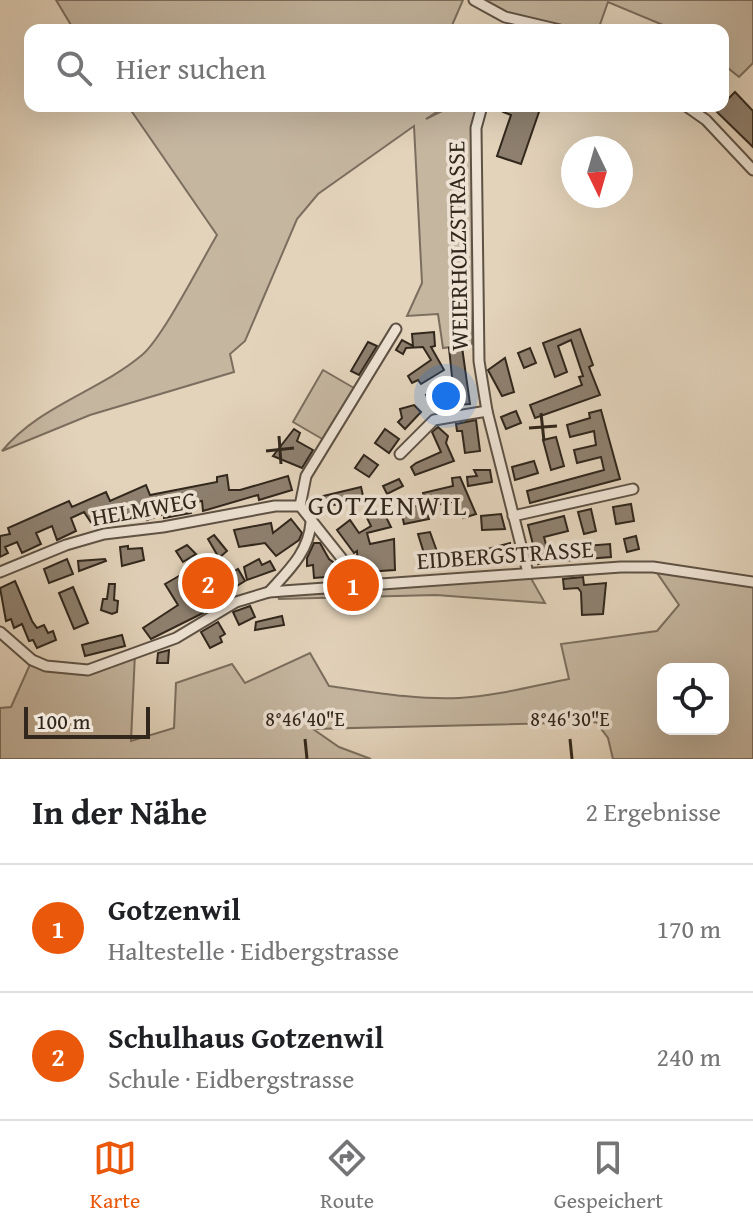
<!DOCTYPE html>
<html lang="de">
<head>
<meta charset="utf-8">
<style>
  :root { --surface:#fff; --page:#f2f2f2; --text:#202124; --muted:#757577; --line:#e0e0e0; --accent:#ea580c }
  body { margin:0; font-family:"Gentium Book Plus",serif; background:var(--page); color:var(--text) }
  .controls { position:absolute; right:24px; bottom:24px; display:grid; overflow:hidden; border-radius:16px; box-shadow:0 8px 32px #0002 }
  .controls button { width:72px; height:72px; display:grid; place-items:center; padding:0; border:0; border-bottom:2px solid var(--line); background:var(--surface); color:var(--text); font:40px sans-serif }
  .compass { position:absolute; left:561px; top:136px; width:72px; height:72px; border-radius:50%; background:var(--surface); box-shadow:0 8px 32px #0002; rotate:175deg }
  .scale { position:absolute; left:24px; bottom:20px; width:126px; box-sizing:border-box; padding-left:8px; border:4px solid #31271c; border-top:0; font-size:22px; line-height:28px; white-space:nowrap; color:#31271c; -webkit-text-stroke:6px #ede2d3; paint-order:stroke }
  .you { position:absolute; left:446px; top:396px; width:28px; height:28px; margin:-20px; border:6px solid #fff; border-radius:50%; background:#1a73e8; box-shadow:0 0 0 12px #1a73e833 }
  .badge { display:grid; place-items:center; width:52px; height:52px; border-radius:50%; background:var(--accent); color:#fff; font-size:26px; font-weight:700 }
  .pin { position:absolute; translate:-50% -50%; border:4px solid #fff; box-shadow:0 2px 8px #0006 }
  .list { margin:0; padding:0; list-style:none }
  h2 { display:flex; justify-content:space-between; align-items:center; height:104px; margin:0; padding:0 32px; font-size:34px }
  h2 small { font-size:26px; font-weight:400; color:var(--muted) }
  .list li { display:grid; grid-template-columns:52px 1fr auto; gap:24px; align-items:center; box-sizing:border-box; height:128px; padding:0 32px; border-top:2px solid var(--line) }
  .list b { display:block; font-size:30px; white-space:nowrap }
  .list p { margin:0; font-size:26px; white-space:nowrap; color:var(--muted) }
  .list em { font-size:26px; font-style:normal; color:var(--muted) }
  .icon { flex:none; width:44px; height:44px; fill:none; stroke:currentColor; stroke-width:2; stroke-linecap:round; stroke-linejoin:round }
  .map { position:relative; flex:none; width:753px; height:759px; overflow:hidden }
  .search { position:absolute; background:var(--surface); box-shadow:0 8px 32px #0002; left:24px; right:24px; top:24px; height:88px; display:flex; align-items:center; gap:20px; box-sizing:border-box; padding:0 28px; border-radius:16px; color:var(--muted); font-size:30px }
  .sheet { height:360px; background:var(--surface) }
  nav { display:flex; justify-content:space-around; align-items:center; box-sizing:border-box; height:112px; border-top:2px solid var(--line); background:var(--surface); font-size:22px; color:var(--muted) }
  nav a { display:grid; justify-items:center; gap:4px }
  nav .on { color:var(--accent) }
  .map>svg:first-child { display:block }
  .green { fill:#c5b6a0; stroke:#7b6e5e; stroke-width:2; fill-rule:evenodd }
  .building { fill:#8e806f; stroke:#31271c; stroke-width:2 }
  .lines { fill:none; stroke-linecap:round; stroke-linejoin:round }
  .minor-casing { stroke:#5e5244; stroke-width:13 }
  .minor { stroke:#ede2d3; stroke-width:9 }
  .ticks { fill:none; stroke:#31271c; stroke-width:3 }
  .labels { text-anchor:middle; stroke-width:7; stroke-linejoin:round; paint-order:stroke }
  .street-label { font-size:24px; fill:#31271c; stroke:#ede2d3 }
  .quarter-label { font-size:28px; letter-spacing:2px; fill:#31271c; stroke:#ede2d3 }
  .ticks-label { font-size:20px; text-anchor:middle; fill:#31271c; stroke:#ede2d3; stroke-width:7; stroke-linejoin:round; paint-order:stroke }
</style>
</head>
<body>
<div class="map">
<svg width="753" height="759" viewBox="0 0 753 759">
  <rect width="100%" height="100%" fill="#e3d3bb"/>
  <filter id="stains"><feTurbulence type="fractalNoise" baseFrequency=".0025" numOctaves="4"/><feColorMatrix values="0 0 0 0 .2 0 0 0 0 .09 0 0 0 0 .02 0 0 0 .5 -.17"/></filter>
  <radialGradient id="worn" r=".72"><stop offset=".6" stop-color="#630" stop-opacity="0"/><stop offset="1" stop-color="#630" stop-opacity=".3"/></radialGradient>
  <g class="green">
    <polygon points="56,0 463,0 450,30 74,30"/>
    <path d="M479,0H753V63L739,77L723,64V30H675L608,2L598,30C557,30 515,19 479,0Z"/>
    <path d="M128,106H390L391,111L441,109L426,119L452,106H478L472,344L443,348L438,314L407,316L422,283L414,126L318,194L297,219L245,341L230,354L234,372L90,415L2,451C40,405 98,392 142,355C163,337 201,262 217,235Z"/>
    <polygon points="323,370 354,388 324,440 293,422"/>
    <path d="M653,567L753,582V759H613L608,738L596,722L313,729L339,747L371,759H0V708L11,707L32,660L77,671L135,653L131,741L174,728L176,683L232,664L245,683L310,653L329,686C372,692 416,700 459,698C496,696 533,686 569,679L561,644L657,631L679,605ZM663,669H723V729H663Z"/>
    <polygon points="528,573 545,603 436,595 279,599 275,591"/>
  </g>
  <g class="building">
    <polygon points="735,92 753,111 753,147 716,111"/>
    <polygon points="505,106 541,106 521,164 497,156 511,115 503,112"/>
    <polygon points="580,329 593,365 589,367 600,395 535,418 530,405 582,385 579,377 583,376 571,340 558,346 567,372 555,377 543,343"/>
    <polygon points="434,332 435,346 431,347 444,370 421,384 418,380 412,383 408,376 431,360 423,347 406,348 403,354 396,350 402,340 413,346 412,334"/>
    <polygon points="368,342 377,346 359,375 351,371"/>
    <polygon points="462,347 470,404 455,405 449,348"/>
    <polygon points="530,348 536,363 524,368 518,353"/>
    <polygon points="505,358 514,392 502,396 488,370"/>
    <polygon points="438,389 446,403 434,409 426,395"/>
    <polygon points="414,405 421,412 405,429 398,422 402,418 400,409"/>
    <polygon points="601,410 620,479 530,503 527,491 604,470 601,457 577,463 574,450 596,445 594,431 570,437 567,425 590,418 589,413"/>
    <polygon points="516,411 521,423 506,429 501,417"/>
    <polygon points="476,420 480,451 465,453 462,431 457,431 456,424"/>
    <polygon points="438,427 448,436 446,443 454,461 415,475 411,467 416,463 441,452 432,432"/>
    <polygon points="294,429 300,433 297,441 313,450 302,468 273,456"/>
    <polygon points="385,429 399,439 389,453 375,443"/>
    <polygon points="556,437 564,466 551,470 543,440"/>
    <polygon points="364,455 378,465 369,477 355,468"/>
    <polygon points="534,461 538,473 515,480 512,467"/>
    <polygon points="474,470 490,470 492,482 468,486 467,477 477,476"/>
    <polygon points="227,475 229,490 240,490 288,476 292,490 259,500 258,495 203,511 202,501 189,503 191,513 164,518 164,514 147,520 146,516 131,522 122,503 109,509 113,519 94,527 84,512 71,518 76,531 57,540 52,526 36,533 41,544 22,553 17,542 5,547 8,553 0,557 0,536 10,534 8,528 69,501 72,507 106,492 110,501 146,485 150,495 217,482 217,477"/>
    <polygon points="460,477 476,514 463,518 457,501 426,507 423,493 453,486 452,478"/>
    <polygon points="399,479 403,486 387,494 383,486"/>
    <polygon points="361,487 364,500 321,507 319,497"/>
    <polygon points="425,504 429,519 404,524 401,510"/>
    <polygon points="631,504 634,521 616,524 613,507"/>
    <polygon points="382,509 391,527 367,533 370,544 394,539 395,570 365,572 365,566 358,566 357,551 354,553 337,530 350,520 359,533 371,526 366,516"/>
    <polygon points="591,509 596,531 584,534 578,512"/>
    <polygon points="501,514 505,529 482,530 481,516"/>
    <polygon points="564,516 568,531 544,537 550,560 538,564 528,525"/>
    <polygon points="291,519 302,533 299,540 276,556 265,543 239,547 234,530 271,523 273,533"/>
    <polygon points="430,532 440,560 427,563 418,534"/>
    <polygon points="214,535 227,551 219,558 208,539"/>
    <polygon points="636,536 639,549 627,552 624,539"/>
    <polygon points="314,543 320,543 329,559 337,565 338,576 314,578 313,565 307,566 307,558"/>
    <polygon points="510,543 511,561 481,566 480,551"/>
    <polygon points="610,544 611,557 561,561 560,548"/>
    <polygon points="187,545 196,554 183,562 176,551"/>
    <polygon points="128,546 128,549 142,548 144,560 122,566 120,547"/>
    <polygon points="67,559 73,574 49,583 44,569"/>
    <polygon points="105,559 106,561 79,571 78,561"/>
    <polygon points="259,559 262,565 270,561 275,570 247,580 244,567"/>
    <polygon points="217,568 223,578 238,569 245,581 235,587 233,583 219,590 222,595 200,608 203,613 151,639 143,628 178,605 165,584 179,576 185,586"/>
    <polygon points="583,577 584,585 606,583 603,614 582,615 581,592 578,588 564,589 563,579"/>
    <polygon points="15,581 32,621 37,628 44,625 48,633 53,631 56,640 37,648 33,640 29,641 22,624 14,628 11,619 6,621 0,588"/>
    <polygon points="109,584 115,584 114,600 118,601 117,612 112,614 101,610 103,599 107,599"/>
    <polygon points="73,587 88,623 74,629 59,593"/>
    <polygon points="250,606 255,617 239,625 233,612"/>
    <polygon points="282,616 284,625 255,630 256,622"/>
    <polygon points="218,622 225,634 220,637 222,642 210,648 201,632"/>
    <polygon points="122,635 125,646 85,656 82,645"/>
    <polygon points="169,650 168,663 157,663 158,653"/>
  </g>
  <g class="lines">
    <defs>
      <g id="minor">
        <polyline points="474,0 505,17 560,30"/>
        <polyline points="482,106 476,128 479,361 487,411 528,573"/>
        <polyline points="686,106 706,120 753,170"/>
        <polyline points="400,454 434,420 487,411"/>
        <polyline points="513,516 633,489"/>
        <polyline points="0,572 66,545 104,534 163,527 275,506 300,506"/>
        <polyline points="363,585 300,506 306,476 396,329"/>
        <path d="M269,592C288,571 309,552 311,522"/>
        <polyline points="0,632 32,660 46,666 88,670 176,638 236,602 269,592 621,567 653,567 753,582"/>
      </g>
    </defs>
    <use href="#minor" class="minor-casing"/>
    <use href="#minor" class="minor"/>
  </g>
  <path class="ticks" d="M541,413L544,441M529,428L557,426M279,436L281,464M266,451L294,448M305,739L307,759M570,739L572,759"/>
  <g class="labels">
    <g class="street-label">
      <text transform="translate(458 246) rotate(-91)" y="8">WEIERHOLZSTRASSE</text>
      <text transform="translate(144 509) rotate(-10)" y="8">HELMWEG</text>
      <text transform="translate(505 555) rotate(-4)" y="8">EIDBERGSTRASSE</text>
    </g>
    <g class="quarter-label">
      <text x="388" y="515">GOTZENWIL</text>
    </g>
  </g>
  <g class="ticks-label">
    <text x="305" y="726">8°46'40"E</text>
    <text x="570" y="726">8°46'30"E</text>
  </g>
  <rect width="100%" height="100%" filter="url(#stains)"/>
  <rect width="100%" height="100%" fill="url(#worn)"/>
</svg>
<div class="controls">
<button><svg class="icon" aria-label="locate" viewBox="0 0 24 24"><circle cx="12" cy="12" r="6"/><path d="M12 2v4M12 18v4M2 12h4M18 12h4"/></svg></button>
</div>
<svg class="compass" viewBox="-18 -18 36 36"><path d="M0-13l5 13h-10z" fill="#e53935"/><path d="M0 13l5-13h-10z" fill="#757577"/></svg>
<div class="scale">100 m</div>
<div class="you"></div>
<div class="pin badge" style="left:353px;top:585px">1</div>
<div class="pin badge" style="left:208px;top:583px">2</div>
<div class="search"><svg class="icon" aria-label="search" viewBox="0 0 24 24"><circle cx="10" cy="10" r="6"/><path d="M15 15l6 6"/></svg>Hier suchen</div>
</div>
<section class="sheet">
<h2>In der Nähe<small>2 Ergebnisse</small></h2>
<ul class="list">
<li><span class="badge">1</span><div><b>Gotzenwil</b><p>Haltestelle · Eidbergstrasse</p></div><em>170 m</em></li>
<li><span class="badge">2</span><div><b>Schulhaus Gotzenwil</b><p>Schule · Eidbergstrasse</p></div><em>240 m</em></li>
</ul>
</section>
<nav>
<a class="on"><svg class="icon" aria-label="map" viewBox="0 0 24 24"><path d="M3 6l6-2 6 2 6-2v14l-6 2-6-2-6 2zM9 4v14M15 6v14"/></svg>Karte</a>
<a><svg class="icon" aria-label="directions" viewBox="0 0 24 24"><path d="M12 3l9 9-9 9-9-9zM9 14v-3h6M13 9l2 2-2 2"/></svg>Route</a>
<a><svg class="icon" aria-label="saved" viewBox="0 0 24 24"><path d="M7 4h10v16l-5-4-5 4z"/></svg>Gespeichert</a>
</nav>
</body>
</html>
